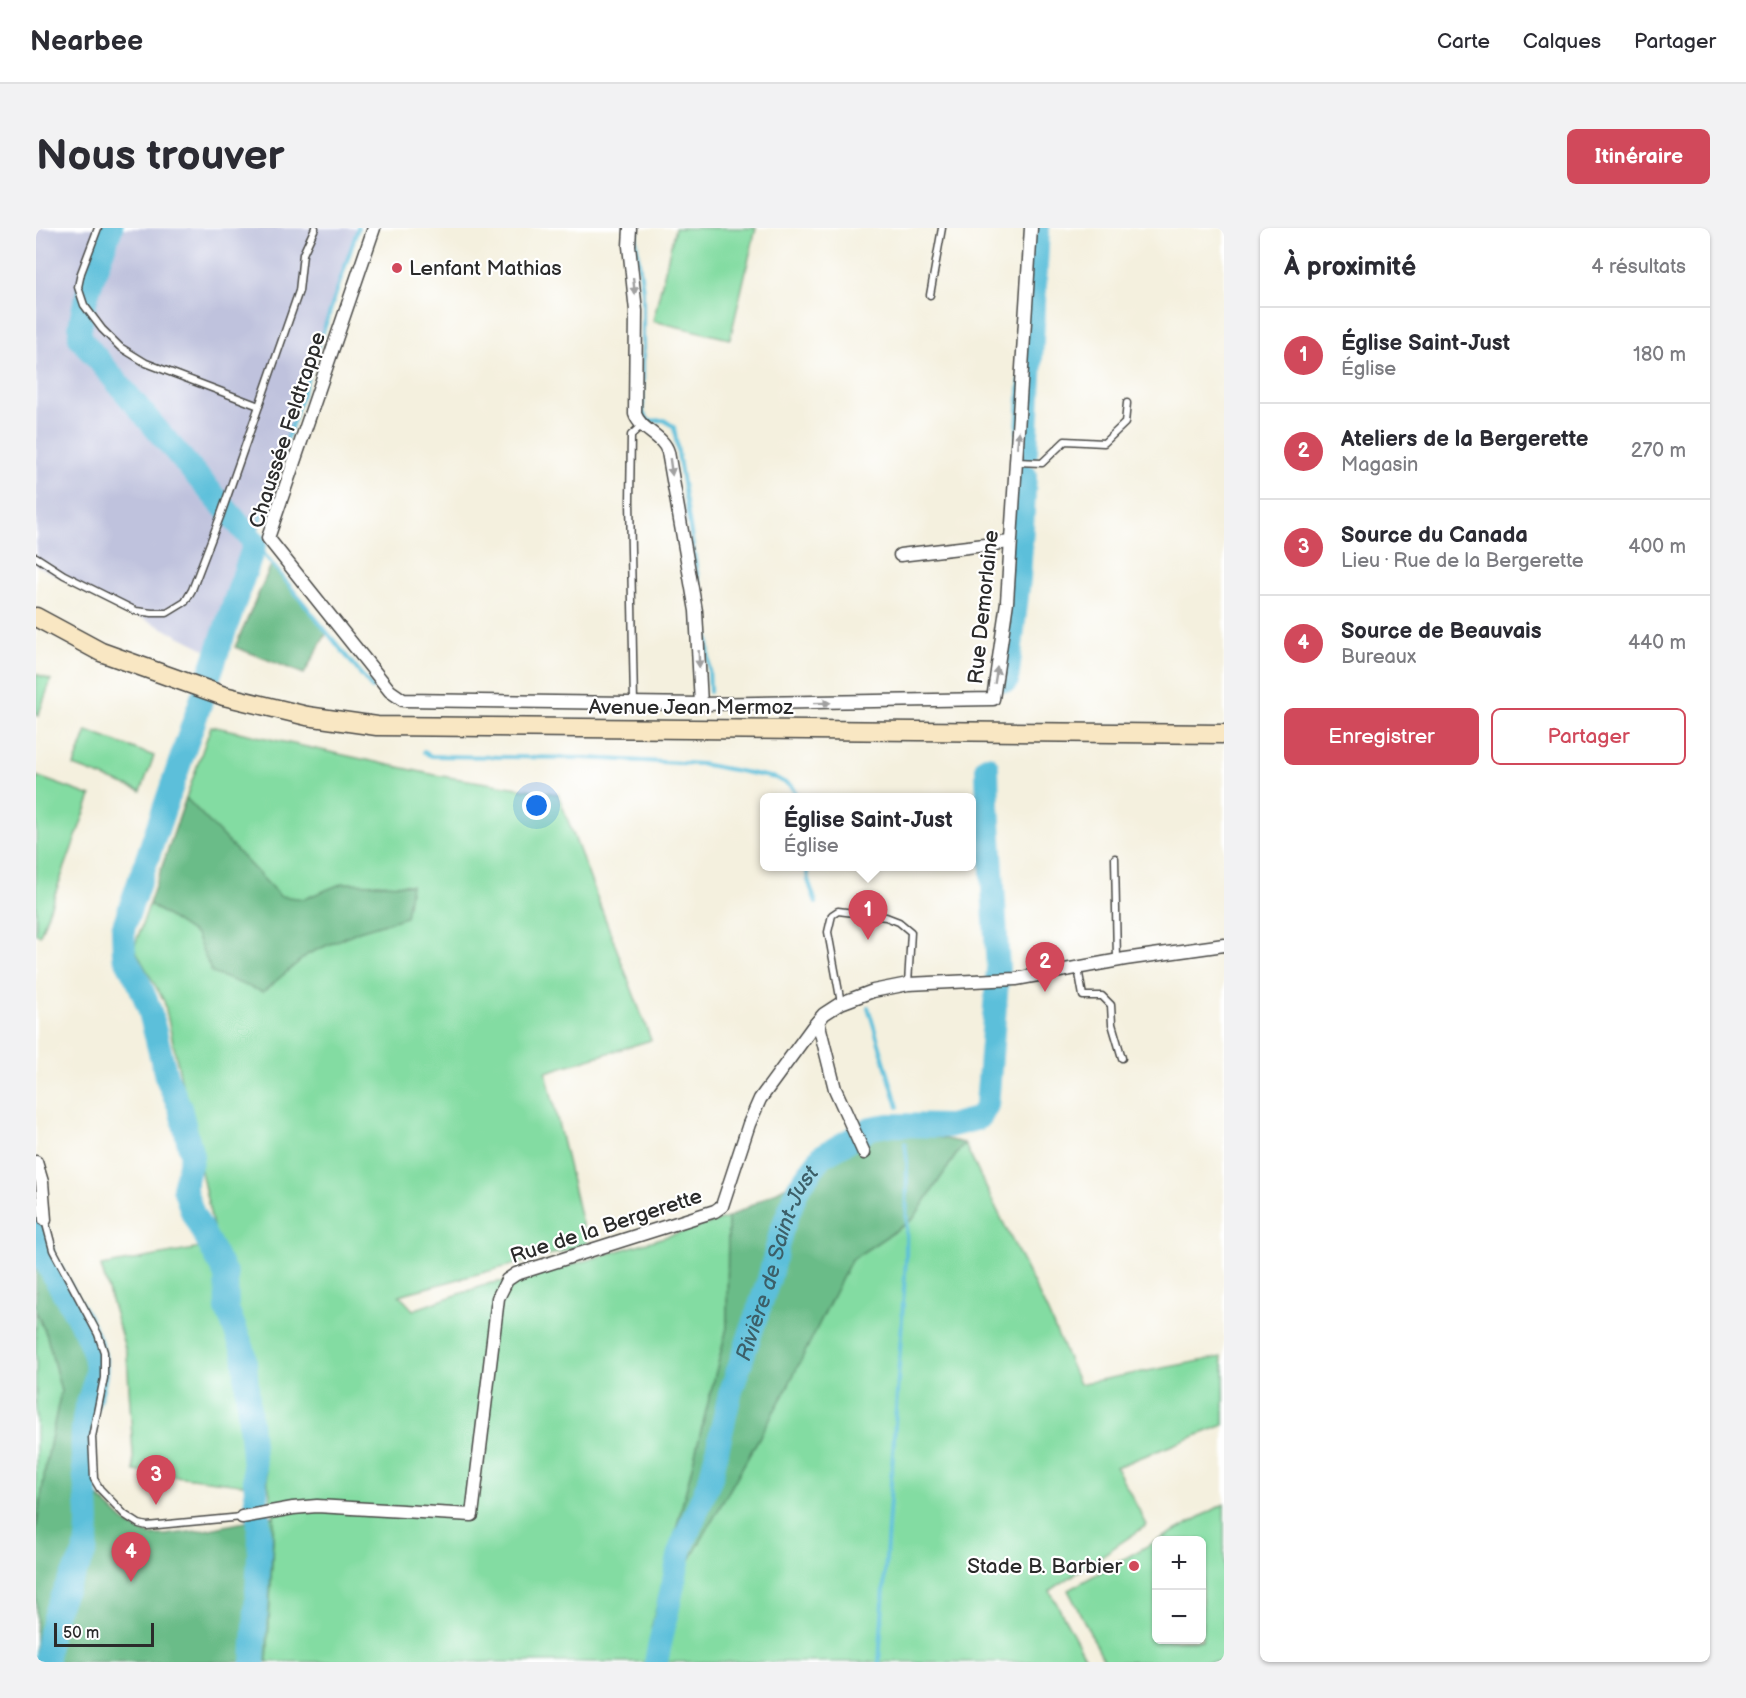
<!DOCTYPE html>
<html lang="fr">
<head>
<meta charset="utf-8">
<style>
  :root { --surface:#fff; --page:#f2f2f3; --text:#2b2b33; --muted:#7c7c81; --line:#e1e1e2; --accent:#d1495b }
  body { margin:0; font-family:"Balsamiq Sans",sans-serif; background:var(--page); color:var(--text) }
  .controls { position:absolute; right:18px; bottom:18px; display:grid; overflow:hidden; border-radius:9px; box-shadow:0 2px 4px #0004 }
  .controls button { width:54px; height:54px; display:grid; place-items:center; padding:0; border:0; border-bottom:2px solid var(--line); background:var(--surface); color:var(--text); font:30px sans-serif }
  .scale { position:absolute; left:18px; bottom:15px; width:100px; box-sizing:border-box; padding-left:6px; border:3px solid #2b2b2b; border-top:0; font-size:16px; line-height:21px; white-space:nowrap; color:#2b2b2b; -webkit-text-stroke:4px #fff; paint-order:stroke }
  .you { position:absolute; left:501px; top:578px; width:21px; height:21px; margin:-15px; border:4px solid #fff; border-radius:50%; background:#1a73e8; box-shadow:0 0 0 9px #1a73e833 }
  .badge { display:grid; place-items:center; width:39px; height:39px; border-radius:50%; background:var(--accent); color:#fff; font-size:20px; font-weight:700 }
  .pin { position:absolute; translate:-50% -50px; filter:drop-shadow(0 2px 3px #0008) }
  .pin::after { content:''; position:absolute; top:32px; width:21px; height:18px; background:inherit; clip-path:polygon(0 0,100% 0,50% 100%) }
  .popup { position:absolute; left:724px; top:565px; width:216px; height:78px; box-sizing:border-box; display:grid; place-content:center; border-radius:9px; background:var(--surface); filter:drop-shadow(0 2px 4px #0005); font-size:20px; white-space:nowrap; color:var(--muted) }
  .popup b { font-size:22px; color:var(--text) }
  .popup::after { content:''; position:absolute; left:50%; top:100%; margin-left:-12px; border:12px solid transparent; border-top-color:var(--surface) }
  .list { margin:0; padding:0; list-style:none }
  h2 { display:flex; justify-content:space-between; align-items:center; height:78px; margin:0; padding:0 24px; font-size:26px }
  h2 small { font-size:20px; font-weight:400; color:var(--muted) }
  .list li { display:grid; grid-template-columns:39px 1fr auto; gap:18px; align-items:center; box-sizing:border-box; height:96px; padding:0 24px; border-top:2px solid var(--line) }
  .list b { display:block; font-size:22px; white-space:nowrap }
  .list p { margin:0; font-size:20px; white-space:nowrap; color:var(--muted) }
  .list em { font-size:20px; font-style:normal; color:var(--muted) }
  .actions { display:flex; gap:12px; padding:18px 24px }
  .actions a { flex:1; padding:14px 0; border:2px solid var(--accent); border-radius:9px; text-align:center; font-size:21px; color:var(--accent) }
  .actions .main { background:var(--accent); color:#fff }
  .map { position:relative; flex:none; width:1188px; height:1434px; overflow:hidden; border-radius:9px }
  header { display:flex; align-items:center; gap:36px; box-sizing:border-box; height:84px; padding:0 30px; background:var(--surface); border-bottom:2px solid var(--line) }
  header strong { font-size:28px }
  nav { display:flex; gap:33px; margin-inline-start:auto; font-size:21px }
  .intro { display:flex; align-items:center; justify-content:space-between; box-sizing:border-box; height:144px; padding:0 36px }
  h1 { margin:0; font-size:42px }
  .button { padding:15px 27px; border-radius:9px; background:var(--accent); color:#fff; font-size:21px; font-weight:700 }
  main { display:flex; gap:36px; padding:0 36px }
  aside { flex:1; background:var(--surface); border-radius:9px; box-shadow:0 2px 4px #0004 }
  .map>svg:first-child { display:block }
  .industrial { fill:#bfc2dd }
  .green { fill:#83dca2; stroke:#578466; stroke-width:1.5 }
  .forest { fill:#6abc88; stroke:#4a745a; stroke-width:1.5 }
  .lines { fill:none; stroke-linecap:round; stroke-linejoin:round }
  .stream { stroke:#5cbfda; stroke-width:4 }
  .river { stroke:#5cbfda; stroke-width:24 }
  .service-casing { stroke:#494946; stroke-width:9 }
  .minor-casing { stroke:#494946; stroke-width:15 }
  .secondary-casing { stroke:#494946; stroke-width:21 }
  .service { stroke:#fff; stroke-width:6 }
  .minor { stroke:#fff; stroke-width:12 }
  .secondary { stroke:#f9e7c3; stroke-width:18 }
  .oneway { fill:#a0a0a0 }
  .poi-dot { fill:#d1495b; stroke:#fff; stroke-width:2 }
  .labels { text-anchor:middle; stroke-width:4.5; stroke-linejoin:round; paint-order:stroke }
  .poi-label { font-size:21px; fill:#2b2b2b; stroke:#fff; text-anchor:start }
  .street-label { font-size:21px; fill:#2b2b2b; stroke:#fff }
  .water-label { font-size:22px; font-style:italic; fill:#3c5f68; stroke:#fff }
</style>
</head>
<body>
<header>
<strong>Nearbee</strong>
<nav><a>Carte</a><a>Calques</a><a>Partager</a></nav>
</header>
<div class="intro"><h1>Nous trouver</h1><a class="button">Itinéraire</a></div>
<main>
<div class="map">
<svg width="1188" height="1434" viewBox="0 0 1188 1434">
  <rect width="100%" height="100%" fill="#fff"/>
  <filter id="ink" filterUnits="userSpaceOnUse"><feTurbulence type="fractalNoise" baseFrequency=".0167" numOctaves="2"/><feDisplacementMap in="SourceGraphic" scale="12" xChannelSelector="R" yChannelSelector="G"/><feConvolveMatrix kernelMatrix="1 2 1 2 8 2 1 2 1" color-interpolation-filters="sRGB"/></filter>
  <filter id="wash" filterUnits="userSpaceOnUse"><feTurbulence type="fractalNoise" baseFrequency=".008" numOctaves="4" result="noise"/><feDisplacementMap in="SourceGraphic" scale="24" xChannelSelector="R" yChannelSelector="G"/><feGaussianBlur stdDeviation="1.35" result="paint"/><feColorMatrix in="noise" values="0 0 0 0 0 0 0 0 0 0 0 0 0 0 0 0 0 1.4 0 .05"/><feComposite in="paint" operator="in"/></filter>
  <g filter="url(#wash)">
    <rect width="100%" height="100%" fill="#f4f0de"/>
    <polygon class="industrial" points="0,0 323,0 177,425 0,337"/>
    <g class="green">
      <polygon points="639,0 720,0 694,111 617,93"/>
      <polygon points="0,446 15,452 2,488 0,487"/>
      <polygon points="175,498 399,547 522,566 615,812 510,844 551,1017 363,1067 377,1082 455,1055 488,1051 692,990 691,1100 616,1398 750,1162 815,1032 877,991 928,915 1011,1083 1043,1156 1185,1129 1188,1139 1188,1197 1080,1239 1111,1297 1014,1363 1052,1434 231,1434 238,1288 222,1202 212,1115 212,1257 98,1243 91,1127 65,1038 181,1017 128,773 98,720"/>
      <polygon points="51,503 118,528 105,563 38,538"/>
      <polygon points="0,548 55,568 4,707 0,706"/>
      <polygon points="0,1083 11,1108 25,1163 10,1236 0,1304"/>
      <polygon points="1188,1276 1188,1434 1069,1434 1032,1362 1120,1313 1120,1412 1166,1412 1166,1312 1122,1312"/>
    </g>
    <g class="forest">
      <polygon points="236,335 291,404 268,446 199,419"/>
      <polygon points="150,570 244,668 268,671 307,655 375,657 370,689 323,703 272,726 227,764 176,745 160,707 113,676"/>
      <polygon points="873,903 928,915 877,991 815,1032 750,1162 615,1401 691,1100 692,990 842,908"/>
      <polygon points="0,955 4,988 14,1026 35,1072 55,1107 62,1126 63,1146 49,1239 51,1258 93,1298 114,1307 129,1307 169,1302 238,1288 231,1434 0,1434 0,1304 10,1236 25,1163 11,1108 0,1083"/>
    </g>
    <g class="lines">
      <g class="stream">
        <polyline points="322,0 221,301 219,315 336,460"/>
        <polyline points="601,0 600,12 607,63 607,185 613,193 628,192 638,199 672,413 674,464"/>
        <polyline points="388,524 395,528 548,530 665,536 740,550 755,558 763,570"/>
        <polyline points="770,638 772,652 780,675"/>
        <polyline points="832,779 862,879"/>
        <polyline points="0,1017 4,1016"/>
        <polyline points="843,1434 870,1031 871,933 869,915"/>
      </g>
      <g class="river">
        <path d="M75,0C65,27 42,81 44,110L122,203L219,315L171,454"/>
        <polyline points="990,224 1002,0"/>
        <polyline points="971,452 983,350 989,247"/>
        <polyline points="166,470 87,701 88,727 103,755 113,780 130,848 144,880 156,928 148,960 157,986 190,1047 191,1081 208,1124 224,1311 217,1434"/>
        <path d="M0,1001C3,1011 5,1022 9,1031C23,1061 55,1103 60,1134C63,1153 50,1173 48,1191C42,1234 57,1277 50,1319C48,1331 38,1344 32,1356C19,1380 11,1406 11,1434"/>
        <path id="s1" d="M620,1434L645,1320L675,1249L694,1166L733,1051L745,1004L762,960L786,928L835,900L852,897L913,898L940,891L945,888L951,877L962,741L952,578L951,539"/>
      </g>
    </g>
  </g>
  <g filter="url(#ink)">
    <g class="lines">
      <defs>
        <g id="service">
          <polyline points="62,0 45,45 42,59 48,77 66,101 84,119 110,135 223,178"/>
          <polyline points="894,67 906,0"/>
          <polyline points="980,234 1006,235 1029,213 1068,215 1089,195 1091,175"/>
          <polyline points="0,329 28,347 100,383 116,385 131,385 149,374 156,362 184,289 223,178 263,63 267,26 279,0"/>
          <polyline points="598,475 594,273 595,207 606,197"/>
          <polyline points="1079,630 1081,732"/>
          <polyline points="1042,740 1047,768 1066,768 1075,777 1076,796 1086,830"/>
          <polyline points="805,775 792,704 796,687 802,683 850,689 863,694 875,704 872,756"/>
          <polyline points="9,992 17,1022 62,1106 68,1124 68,1150 56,1209 58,1251 64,1261 89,1287 103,1296 111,1298 206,1289"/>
        </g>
        <g id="minor">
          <polyline points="338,0 232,310 354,463 367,472 665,476 957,471 971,374 995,0"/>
          <path d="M594,0L593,18L600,83L599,186C605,203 627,207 632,224L660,383L665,476"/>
          <polyline points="864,327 974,314"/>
          <polyline points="782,793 799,861 828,925"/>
          <polyline points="0,934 6,954 9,992"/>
          <polyline points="206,1289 257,1280 281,1278 436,1287 462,1070 471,1052 480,1046 679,983 686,978 713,896 724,871 776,800 788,786 805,775 837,763 872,756 980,751 1089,731 1188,717"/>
        </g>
        <polyline id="secondary" points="0,389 65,424 188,468 271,488 341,498 1188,506"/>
      </defs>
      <use href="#service" class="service-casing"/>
      <use href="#minor" class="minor-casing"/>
      <use href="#secondary" class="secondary-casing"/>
      <use href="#service" class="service"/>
      <use href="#minor" class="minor"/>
      <use href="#secondary" class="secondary"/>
    </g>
    <defs><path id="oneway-solid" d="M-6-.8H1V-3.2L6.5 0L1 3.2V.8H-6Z" transform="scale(1.5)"/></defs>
    <g class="oneway">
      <use href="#oneway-solid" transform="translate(598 58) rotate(84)"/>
      <use href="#oneway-solid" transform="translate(982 211) rotate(-85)"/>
      <use href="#oneway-solid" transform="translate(635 239) rotate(82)"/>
      <use href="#oneway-solid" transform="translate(663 431) rotate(88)"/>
      <use href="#oneway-solid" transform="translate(960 447) rotate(-81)"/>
      <use href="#oneway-solid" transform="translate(786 475) rotate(-1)"/>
    </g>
  </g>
  <g class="poi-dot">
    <circle cx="361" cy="40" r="6"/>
    <circle cx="1098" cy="1338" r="6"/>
  </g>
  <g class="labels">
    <g class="poi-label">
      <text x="373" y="47">Lenfant Mathias</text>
      <text x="1086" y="1345" text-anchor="end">Stade B. Barbier</text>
    </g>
    <g class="street-label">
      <text transform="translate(251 202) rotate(-72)" y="7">Chaussée Feldtrappe</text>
      <text transform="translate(947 379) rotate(-84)" y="7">Rue Demorlaine</text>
      <text x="655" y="486">Avenue Jean Mermoz</text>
      <text transform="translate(570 998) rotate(-18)" y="7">Rue de la Bergerette</text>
    </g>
    <g class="water-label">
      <text dy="8" stroke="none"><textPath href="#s1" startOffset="418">Rivière de Saint-Just</textPath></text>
    </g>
  </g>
</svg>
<div class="controls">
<button>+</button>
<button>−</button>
</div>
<div class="scale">50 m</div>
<div class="you"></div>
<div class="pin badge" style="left:832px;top:712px">1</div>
<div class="popup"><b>Église Saint-Just</b>Église</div>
<div class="pin badge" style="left:1009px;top:764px">2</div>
<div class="pin badge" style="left:120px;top:1277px">3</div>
<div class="pin badge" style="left:95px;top:1354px">4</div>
</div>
<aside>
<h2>À proximité<small>4 résultats</small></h2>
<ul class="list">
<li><span class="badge">1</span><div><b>Église Saint-Just</b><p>Église</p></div><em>180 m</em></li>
<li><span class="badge">2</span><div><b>Ateliers de la Bergerette</b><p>Magasin</p></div><em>270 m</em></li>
<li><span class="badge">3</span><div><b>Source du Canada</b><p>Lieu · Rue de la Bergerette</p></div><em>400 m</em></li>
<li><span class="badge">4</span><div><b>Source de Beauvais</b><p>Bureaux</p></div><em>440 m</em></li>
</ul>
<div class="actions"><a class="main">Enregistrer</a><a>Partager</a></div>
</aside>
</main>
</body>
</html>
